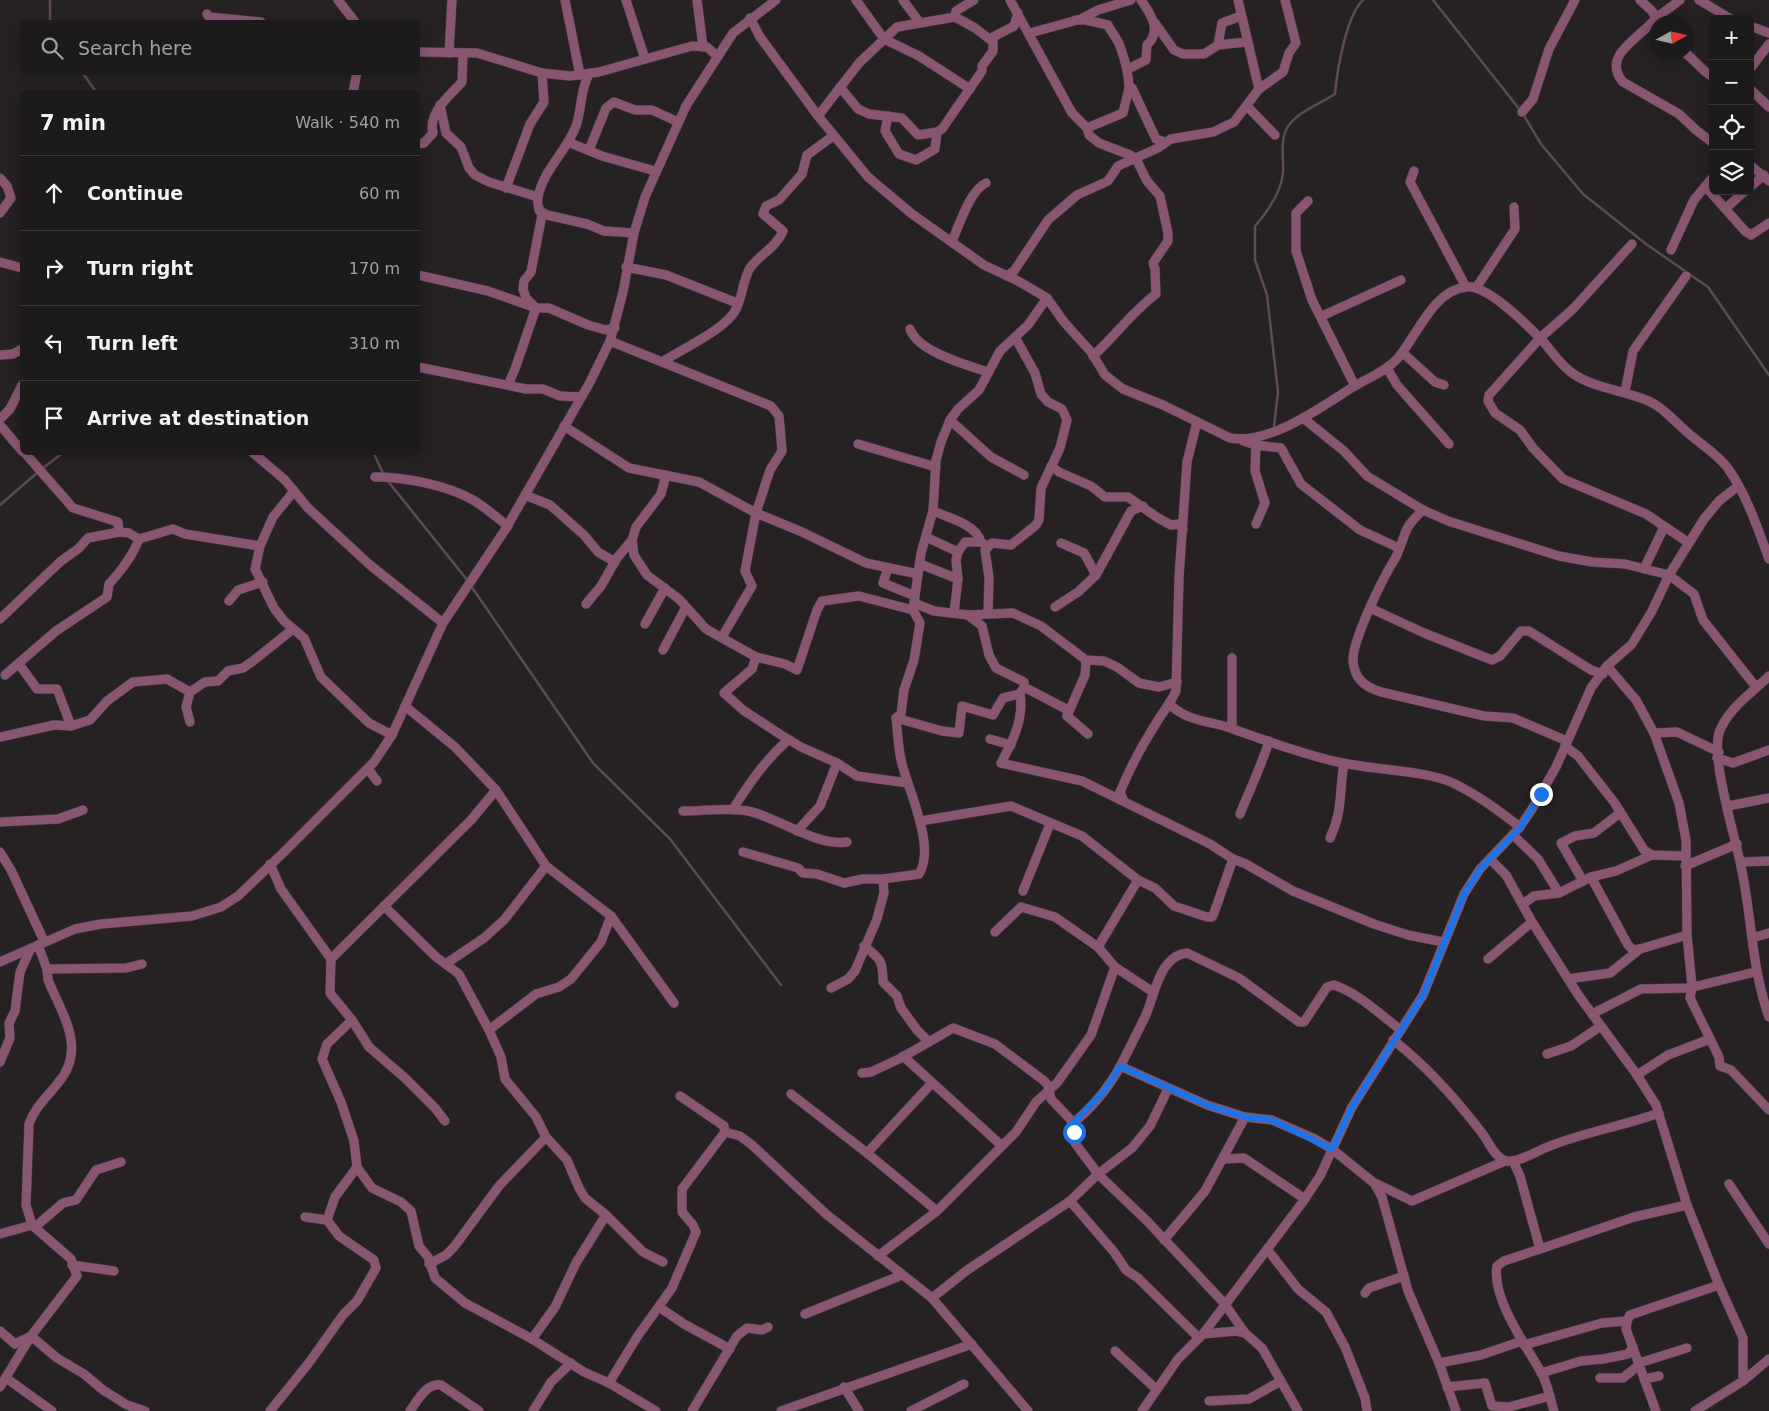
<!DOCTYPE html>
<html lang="en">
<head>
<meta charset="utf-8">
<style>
  :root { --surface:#1c1a1b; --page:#252324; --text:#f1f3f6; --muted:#a0a1a3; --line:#3a383a }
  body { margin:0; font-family:"DejaVu Sans",sans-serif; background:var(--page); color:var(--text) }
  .controls { position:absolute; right:15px; top:15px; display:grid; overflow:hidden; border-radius:8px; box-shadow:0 2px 12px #0003 }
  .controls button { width:45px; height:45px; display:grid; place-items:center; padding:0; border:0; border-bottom:1px solid var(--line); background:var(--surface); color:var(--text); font:25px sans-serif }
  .compass { position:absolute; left:1649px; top:15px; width:45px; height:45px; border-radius:50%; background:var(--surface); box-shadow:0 2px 12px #0003; rotate:82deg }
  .stop { position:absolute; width:15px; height:15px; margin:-11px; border:4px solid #1a73e8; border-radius:50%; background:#fff }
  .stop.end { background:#1a73e8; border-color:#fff; box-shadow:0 1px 5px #0008 }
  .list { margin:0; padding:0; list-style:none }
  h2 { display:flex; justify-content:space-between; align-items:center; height:65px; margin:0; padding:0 20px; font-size:21px }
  h2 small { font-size:16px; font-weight:400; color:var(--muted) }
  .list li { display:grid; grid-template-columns:32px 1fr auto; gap:15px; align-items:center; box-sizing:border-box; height:75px; padding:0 20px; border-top:1px solid var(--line) }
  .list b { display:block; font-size:19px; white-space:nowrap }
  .list em { font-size:16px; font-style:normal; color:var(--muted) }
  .icon { flex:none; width:28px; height:28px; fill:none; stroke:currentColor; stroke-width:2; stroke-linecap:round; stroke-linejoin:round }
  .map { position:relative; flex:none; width:1769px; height:1411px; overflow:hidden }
  .search { position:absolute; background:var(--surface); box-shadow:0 2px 12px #0003; left:20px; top:20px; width:400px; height:55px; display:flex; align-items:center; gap:12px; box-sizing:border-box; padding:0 18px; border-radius:8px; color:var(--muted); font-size:19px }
  .panel { position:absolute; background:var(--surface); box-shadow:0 2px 12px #0003; left:20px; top:90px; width:400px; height:365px; border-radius:8px }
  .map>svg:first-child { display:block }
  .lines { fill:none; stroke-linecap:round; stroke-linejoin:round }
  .stream { stroke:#604957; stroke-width:2.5 }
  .minor-casing { stroke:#433f41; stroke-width:10 }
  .minor { stroke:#895672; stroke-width:9 }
  .route { stroke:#1a73e8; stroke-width:6 }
</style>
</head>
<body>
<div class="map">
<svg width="1769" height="1411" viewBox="0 0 1769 1411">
  <rect width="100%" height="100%" fill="#262224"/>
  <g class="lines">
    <g class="stream">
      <polyline points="50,0 50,22"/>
      <polyline points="1433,0 1520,110"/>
      <polyline points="82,72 96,92"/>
      <polyline points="1523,114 1541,144 1583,194 1646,244 1708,287 1769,375"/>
      <path d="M1274,426L1278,392L1267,295L1255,260V226C1268,211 1282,192 1283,172C1284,159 1280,143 1286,130C1294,113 1320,104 1335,94C1337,71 1346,16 1363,0"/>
      <polyline points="373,452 384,475"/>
      <polyline points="43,468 64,452"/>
      <polyline points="387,480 468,581"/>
      <polyline points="0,505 38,472"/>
      <polyline points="471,586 593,763 670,839 781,985"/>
    </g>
    <defs>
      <g id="minor">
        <polyline points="338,0 355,22"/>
        <polyline points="565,0 580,75"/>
        <polyline points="626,0 645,59"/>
        <polyline points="697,0 703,47"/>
        <polyline points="856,0 884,39 919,56 970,89"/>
        <polyline points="903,0 920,23"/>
        <path d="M1010,0L1072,113L1087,128L1089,135L1099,143L1130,155L1136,159L1147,181L1160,196L1168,233V241L1153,263L1155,269L1156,294C1132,312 1115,336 1093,356"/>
        <polyline points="1238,0 1259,89"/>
        <path d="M1640,0L1652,11L1656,18C1641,38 1600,55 1623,82L1679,114L1696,130L1713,143"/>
        <polyline points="1699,0 1731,19"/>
        <polyline points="207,14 209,17 261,22"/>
        <polyline points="955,17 956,11 974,0"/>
        <path d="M750,18L760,37L818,116L868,177L912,214L984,265L1018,281L1047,298L1064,322L1091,352L1105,375L1123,389L1163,405L1230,438C1270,445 1321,407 1353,387C1368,378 1385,372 1397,359C1416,338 1433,290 1466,287C1486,284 1525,323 1539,337C1551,349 1558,363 1572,373C1593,388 1622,390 1646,400C1662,406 1674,421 1687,432C1700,444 1716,453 1727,467C1746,493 1758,529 1769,559"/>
        <polyline points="1656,18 1680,0"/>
        <path d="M1076,20H1086L1108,25C1111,32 1117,38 1120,46C1125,60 1129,73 1129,88H1132L1156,139L1165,142"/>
        <polyline points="1155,23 1174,50 1183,54 1204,54 1218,45 1246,42"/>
        <polyline points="1750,26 1769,33"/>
        <polyline points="1030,33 1081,19 1098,10 1131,0"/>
        <polyline points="1218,45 1222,23 1241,16"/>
        <polyline points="418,52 477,53 542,73 570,76 599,72 692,46 707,47 717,56"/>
        <path d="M1684,52C1695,60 1702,71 1713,77"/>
        <polyline points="449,53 452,0"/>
        <path d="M1128,69L1146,60L1147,45C1162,31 1151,14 1141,0"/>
        <polyline points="1750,69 1769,44"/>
        <polyline points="840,87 858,109 869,114 902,118 918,135 937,132 942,129 982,71 982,66 993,51 993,37 1014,26 1018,13"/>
        <polyline points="1750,89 1769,107"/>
        <polyline points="353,92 357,72"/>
        <polyline points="440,105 446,133 461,147 469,168 475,175 489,182 538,197"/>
        <polyline points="1247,106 1275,135"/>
        <polyline points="1522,112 1533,99 1549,49 1575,0"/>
        <polyline points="818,116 859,63 897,27 955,17 975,28 992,41"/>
        <polyline points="888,116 885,131 899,154 916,160 935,149 937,132"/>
        <polyline points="1087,128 1123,113 1129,88"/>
        <polyline points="568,142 602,156 655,171"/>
        <path d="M418,144L424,143L433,133C427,114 450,95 462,82L463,53"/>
        <polyline points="589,150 606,108 614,102 635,110 652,110 678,122"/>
        <polyline points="1750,165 1769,181"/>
        <polyline points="1414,171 1410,182 1466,287"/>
        <polyline points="0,178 7,186 11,198 0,213"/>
        <polyline points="1705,186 1745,231 1751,235 1769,223"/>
        <polyline points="1750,187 1764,175"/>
        <polyline points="506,188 530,124 544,102 542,73"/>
        <polyline points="1308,201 1296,213 1296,251 1312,300 1355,386"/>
        <polyline points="1726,208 1745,191"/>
        <polyline points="539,210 547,215 587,224 604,231 634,233"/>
        <path d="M952,241C959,226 970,190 986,183"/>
        <polyline points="1632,244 1573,309 1540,338 1489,395 1488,401 1495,413 1520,430 1533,448 1563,479 1646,514 1689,543"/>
        <polyline points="1671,250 1694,200 1713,177"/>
        <polyline points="0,262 22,268"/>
        <polyline points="626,267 666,275 737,303"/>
        <polyline points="418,275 488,291 536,308 549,308 588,325 606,330 615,328"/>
        <polyline points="1007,276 1014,271 1048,220 1077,195 1108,181 1118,166 1158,148 1171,139 1213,132 1234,122 1259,89 1283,72 1289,53 1296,43 1285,0"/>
        <polyline points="1476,288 1515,229 1514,207"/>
        <polyline points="1322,316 1401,280"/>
        <path d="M910,329C918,352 967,365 988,372"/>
        <polyline points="610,341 771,406 779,416 782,451 770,470 756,513 745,571 752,586 722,637"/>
        <polyline points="1403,353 1435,382 1444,385"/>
        <polyline points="0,355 13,354 22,349"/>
        <path d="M662,362C682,349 724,330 735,311C742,300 743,279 750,268C760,254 776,248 783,231L763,214L766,206L779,200L802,174L807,155L833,136"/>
        <polyline points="418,367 526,389 543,389 560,396 581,397"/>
        <polyline points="1387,368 1397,385 1449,444"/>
        <path d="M508,385L515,369L536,308L526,298L523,289L524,281L531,272L542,215C539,210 537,203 538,197C543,170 567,151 576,126C582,109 580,90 589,74"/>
        <polyline points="1625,392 1633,351 1686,276"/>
        <polyline points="1303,418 1344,451 1367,476 1423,510 1448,521 1559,556 1592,562 1625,564 1669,575 1694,594 1703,620 1756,687"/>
        <polyline points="0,419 10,409 22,385"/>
        <polyline points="950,420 991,457 1024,475"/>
        <polyline points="0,425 22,451"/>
        <polyline points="564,426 629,468 699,482 756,513 802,532 866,563 918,574"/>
        <polyline points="1243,441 1256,445 1281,448 1301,484 1360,530 1399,548"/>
        <polyline points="858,444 936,467"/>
        <polyline points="24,452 73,508 118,522 119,532"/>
        <polyline points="252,452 285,480 308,508 370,565 443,623"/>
        <polyline points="1051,466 1059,472 1091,486 1105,497 1128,497 1158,518 1171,525 1179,524 1183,530"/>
        <path d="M375,477C404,477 447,485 473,500C485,507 496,517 508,526"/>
        <polyline points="294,491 273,517 260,546 255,569 274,608 284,621 304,638 321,677 369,723 392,735"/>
        <polyline points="525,495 550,505 584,535 598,552 615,562"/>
        <path d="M1423,510C1418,515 1412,520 1408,527C1402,538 1400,552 1393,562C1382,580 1353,639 1353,660C1354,679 1365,687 1381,692L1484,716L1513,718L1567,741"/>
        <path d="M933,511C949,518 976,524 981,542"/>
        <polyline points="1256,524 1265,503 1255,471 1256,445"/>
        <polyline points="926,537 958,552 965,542 981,542 987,546"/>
        <polyline points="632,540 634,555 647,575 679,599 706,629 756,657 785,664 797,670 817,610 822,601 859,596 913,610"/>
        <polyline points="1061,543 1084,553 1096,575"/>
        <polyline points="920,564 958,579"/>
        <polyline points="888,568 883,583 915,596"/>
        <polyline points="1644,569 1664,527"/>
        <polyline points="229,601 238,590 263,582"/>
        <polyline points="914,603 934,611 968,615 1013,613 1041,626 1086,660 1104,661 1117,667 1139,683 1159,687 1177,682"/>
        <polyline points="586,604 601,586 617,558 632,540 636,527 661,494 666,475"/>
        <polyline points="1055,607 1078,592 1096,575 1131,511 1143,506"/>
        <polyline points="1370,608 1424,633 1492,660 1500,656 1521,631 1529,631 1591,670 1603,674"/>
        <polyline points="954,613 958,579 956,560 958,552"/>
        <polyline points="988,613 989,578 985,550 992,543 1011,545 1036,525 1039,520 1041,488 1060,448 1067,420 1062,409 1048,402 1041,394 1035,373 1016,339"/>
        <polyline points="968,615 982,626 989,655 996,668 1024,682 1024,687 1068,710 1067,716 1088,734"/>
        <polyline points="0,619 61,561 78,549 88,538 119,532 129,533 139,539 173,529 185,534 260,546"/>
        <polyline points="645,624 665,588"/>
        <polyline points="663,650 686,607"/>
        <polyline points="756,657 752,669 724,693 743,710 778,733 801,747 837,763 857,776 908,783"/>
        <polyline points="19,664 37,689 57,689 71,726 90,720 107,701 133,682 167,679 190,692"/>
        <polyline points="1607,666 1636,700 1654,733 1679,803 1686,840 1687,935 1692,986 1690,998 1719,1057 1720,1066 1731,1070 1769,1110"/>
        <path d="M5,675L56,631L107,597L109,584C120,572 133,555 139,539"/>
        <path d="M1769,676C1752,693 1727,709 1719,733C1711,761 1736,839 1742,871C1752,920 1752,970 1769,1017"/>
        <path d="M1020,694C1024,719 1013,741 1001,763L1082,781L1210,844L1233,859L1246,864L1293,891L1374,924L1408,935L1443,942"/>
        <path d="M1170,705C1191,723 1208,720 1233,729C1267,741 1302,754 1338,762C1372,770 1424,770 1453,783C1478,795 1499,811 1520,827"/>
        <polyline points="405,706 455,747 496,790 546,866 611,916 674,1003"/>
        <polyline points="1067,716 1085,675 1086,660"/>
        <polyline points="896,718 942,731 959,733 962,706 993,715 1003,698 1020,694 1022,690"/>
        <polyline points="190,722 186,707 190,692 205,682 218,681 228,671 243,668 253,661 293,629"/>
        <polyline points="1232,728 1232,658"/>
        <polyline points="1654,733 1677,732 1719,752"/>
        <polyline points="0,737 54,725 71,726"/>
        <polyline points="990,739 1011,745"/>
        <polyline points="1565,746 1578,756 1614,802 1644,850 1652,855 1685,856"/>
        <polyline points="1717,758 1733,763 1769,750"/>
        <polyline points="368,769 377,781"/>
        <path d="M1124,801L1120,792C1130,768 1141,747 1155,725C1162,713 1170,704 1176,691L1179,578L1187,462L1197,422"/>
        <polyline points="1728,806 1769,798"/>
        <path d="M733,809C749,784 765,760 788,740"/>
        <path d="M683,811C704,811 729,807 748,811C777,817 817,847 847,842"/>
        <path d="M1240,814C1250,789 1261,767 1269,741"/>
        <polyline points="920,821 1011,806 1082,836 1138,880 1155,888 1174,906 1207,917 1212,917 1214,913 1233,859"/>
        <polyline points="0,822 58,819 83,810"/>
        <polyline points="797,831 820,806 837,763"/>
        <polyline points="1513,835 1538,859 1559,893"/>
        <path d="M1330,838C1343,811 1339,792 1344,763"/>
        <polyline points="0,852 11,870 44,941"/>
        <polyline points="743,852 798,868 803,873 817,874 844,883 863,879 883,879"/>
        <polyline points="1490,859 1506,875 1532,922 1579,996 1637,1075 1656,1105 1687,1205 1719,1285 1743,1338 1743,1381"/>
        <polyline points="1741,862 1769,861"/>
        <polyline points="270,864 281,889 331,959 330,993 352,1020 327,1044 322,1059 341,1102 354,1141 357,1167"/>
        <polyline points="1685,866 1737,844"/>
        <polyline points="1591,877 1628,945 1633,950 1640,949"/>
        <polyline points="1583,881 1561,843 1575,836 1594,833 1620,813"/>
        <polyline points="1023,891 1050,824"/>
        <polyline points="1523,904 1534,896 1559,893 1591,877 1616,871 1652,855"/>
        <polyline points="384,906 436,957 459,974 489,1030 501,1057 505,1079 536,1117 546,1137 567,1160 579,1188 585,1198 606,1215 643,1252 663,1262"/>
        <polyline points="995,932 1021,907 1055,917 1098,947 1115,967 1153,992"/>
        <polyline points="1752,938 1769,933"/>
        <path d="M864,946C881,959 883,961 883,982L897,996L901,1008L917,1030L929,1042"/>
        <polyline points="1098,947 1138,880"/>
        <polyline points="331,959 471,820 496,790"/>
        <polyline points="1488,959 1532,922"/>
        <polyline points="0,962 75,929 101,924 192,916 221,907 238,896 283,853 374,762 392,735 443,623 505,530 589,384 610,341 623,292 634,233 645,197 686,106 733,33 776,0"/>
        <polyline points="447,963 484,938 504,920 546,866"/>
        <polyline points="47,969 126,968 142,964"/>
        <polyline points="1568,979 1610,973 1640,949 1687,935"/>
        <path d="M831,988L848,979L855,971L877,919L884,893L883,879L919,874C936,847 909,792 902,764C898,750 898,733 896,718L901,714L904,690L914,660L920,623L913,610L921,553L933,511L936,460L941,442L950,420L958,409L979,390L1000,351L1028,325L1047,298"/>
        <polyline points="1592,1014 1641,989 1689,988 1755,972"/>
        <polyline points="352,1020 369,1047 405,1078 435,1108 445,1121"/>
        <polyline points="489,1030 536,994 559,987 571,979 601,942 611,916"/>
        <path d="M1393,1040C1427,1066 1456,1099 1482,1133C1489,1142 1495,1159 1507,1161C1519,1163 1538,1150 1550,1146C1585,1132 1623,1126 1659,1113"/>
        <polyline points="1547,1054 1571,1046 1601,1026"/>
        <polyline points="903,1056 1002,1146"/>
        <polyline points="0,1062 10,1038 9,1023 15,1011 20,972 31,948"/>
        <polyline points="1120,1066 1207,1105 1245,1117 1272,1120 1313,1138 1332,1149 1374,1183 1382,1197 1408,1291 1439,1363 1456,1411"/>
        <polyline points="862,1073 871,1072 901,1058 953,1028 995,1044 1043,1080 1048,1085 1051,1099 1071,1120 1075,1143 1098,1174 1148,1222 1224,1303 1245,1333 1262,1348 1298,1411"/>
        <polyline points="1637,1075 1668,1055 1710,1039"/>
        <polyline points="791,1094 867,1153 937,1211"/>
        <polyline points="680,1096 724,1126 725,1132 740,1136 752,1145 826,1214 932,1298 1028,1411"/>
        <path d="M1072,1124C1092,1108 1109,1087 1121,1065C1129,1049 1137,1033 1145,1017C1155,995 1159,956 1187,953L1239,978L1299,1022H1304L1327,987L1334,985C1360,994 1379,1014 1401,1030"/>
        <polyline points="867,1153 931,1084"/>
        <polyline points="1224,1159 1244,1158 1305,1199"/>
        <path d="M1513,1161L1520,1176L1540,1249L1504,1261L1497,1266C1491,1298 1527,1347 1542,1374C1548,1385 1550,1399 1554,1411"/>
        <polyline points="1375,1183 1412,1201 1505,1161"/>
        <polyline points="1729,1184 1769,1244"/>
        <polyline points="1070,1201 1114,1252 1126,1270 1138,1278 1199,1338"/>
        <polyline points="305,1217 327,1220"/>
        <polyline points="35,1227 63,1203 76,1200 96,1170 121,1162"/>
        <polyline points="0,1234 32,1225"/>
        <polyline points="1164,1240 1205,1191 1245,1117"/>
        <polyline points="1267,1249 1298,1289 1326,1312 1345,1347 1365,1398 1367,1411"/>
        <polyline points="1540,1249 1634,1217 1687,1205"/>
        <polyline points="878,1256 937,1211 1016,1132 1036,1102 1057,1083 1091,1035 1115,967"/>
        <polyline points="429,1264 446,1255 454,1247 499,1186 546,1137"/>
        <polyline points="72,1265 114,1271"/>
        <polyline points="1365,1293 1369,1288 1404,1276"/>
        <polyline points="932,1298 966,1271 1070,1201 1098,1174 1132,1148 1150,1126 1168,1089"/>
        <polyline points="659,1307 684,1324 730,1349"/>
        <polyline points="805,1314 902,1275"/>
        <polyline points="0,1331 15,1344 31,1336 57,1358 84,1374 103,1390 127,1405 145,1411"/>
        <polyline points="1203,1334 1236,1331 1245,1333"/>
        <polyline points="532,1339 555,1307 576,1263 606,1215"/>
        <polyline points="1524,1345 1602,1323 1627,1321"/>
        <polyline points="1115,1351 1156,1389"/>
        <polyline points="1439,1363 1481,1355 1522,1341"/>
        <polyline points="1639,1363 1687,1348"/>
        <polyline points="1541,1373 1581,1361 1603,1359 1628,1354 1633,1347"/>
        <polyline points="6,1378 52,1411"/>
        <polyline points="1600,1378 1623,1378 1639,1365"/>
        <polyline points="1644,1379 1659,1376"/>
        <polyline points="609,1383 637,1337 672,1288 696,1232 693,1225 682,1212 682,1189 725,1132"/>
        <path d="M0,1387L31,1336L77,1276L71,1259L32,1225L26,1205L29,1124C35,1107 47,1097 58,1083C87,1049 63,1016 48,980L47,969L38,945"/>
        <polyline points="844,1387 859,1411"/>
        <polyline points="1447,1387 1485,1383 1492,1406 1509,1407 1550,1396"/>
        <polyline points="1209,1401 1249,1399 1279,1382"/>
        <polyline points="270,1411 308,1364 343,1315 357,1301 376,1268 374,1260 339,1236 327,1220 335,1197 357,1167 372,1188 401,1202 411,1211 419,1246 428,1257 435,1278 465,1303 532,1339 584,1372 609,1383 656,1411"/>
        <path d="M410,1411C418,1400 426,1383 441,1385L479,1411"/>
        <polyline points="533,1411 551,1382 571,1363"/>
        <polyline points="692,1411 737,1336 747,1328 762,1330 768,1327"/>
        <polyline points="781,1411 972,1344"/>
        <polyline points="911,1411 964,1384"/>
        <polyline points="1142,1411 1178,1359 1203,1334 1302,1203 1320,1176 1352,1107 1423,995 1464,894 1480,869 1520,827 1532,809 1556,767 1591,688 1607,666 1632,644 1652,611 1669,575 1704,519 1719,501 1738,486"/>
        <polyline points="1656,1411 1626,1329 1627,1321 1630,1315 1719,1285"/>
        <polyline points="1695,1411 1743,1381 1769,1359"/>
      </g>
    </defs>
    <use href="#minor" class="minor-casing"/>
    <use href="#minor" class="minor"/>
  </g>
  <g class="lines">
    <polyline class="route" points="1074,1132 1072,1124 1105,1090 1120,1066 1207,1105 1245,1117 1272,1120 1332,1149 1352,1107 1423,995 1464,894 1480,869 1520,828 1541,794"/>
  </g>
</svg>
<div class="controls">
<button>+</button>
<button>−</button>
<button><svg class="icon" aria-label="locate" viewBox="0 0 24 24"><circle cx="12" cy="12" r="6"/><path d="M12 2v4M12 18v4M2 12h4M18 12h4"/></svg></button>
<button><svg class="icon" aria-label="layers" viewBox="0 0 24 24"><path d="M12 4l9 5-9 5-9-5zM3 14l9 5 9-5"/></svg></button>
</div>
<svg class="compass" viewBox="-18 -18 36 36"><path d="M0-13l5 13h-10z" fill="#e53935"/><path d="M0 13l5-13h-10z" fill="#a0a1a3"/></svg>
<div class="stop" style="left:1074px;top:1132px"></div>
<div class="stop end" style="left:1541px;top:794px"></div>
<div class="search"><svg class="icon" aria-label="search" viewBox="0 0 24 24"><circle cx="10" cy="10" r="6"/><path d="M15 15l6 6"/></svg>Search here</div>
<section class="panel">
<h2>7 min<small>Walk · 540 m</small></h2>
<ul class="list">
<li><svg class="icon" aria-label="ahead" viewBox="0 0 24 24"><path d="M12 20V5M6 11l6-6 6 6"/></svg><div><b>Continue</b></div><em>60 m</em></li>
<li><svg class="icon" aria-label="right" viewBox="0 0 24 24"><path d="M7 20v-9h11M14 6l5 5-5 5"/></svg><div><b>Turn right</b></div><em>170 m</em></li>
<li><svg class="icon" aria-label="left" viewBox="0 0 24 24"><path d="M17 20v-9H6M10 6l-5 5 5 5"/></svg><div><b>Turn left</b></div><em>310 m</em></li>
<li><svg class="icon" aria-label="arrive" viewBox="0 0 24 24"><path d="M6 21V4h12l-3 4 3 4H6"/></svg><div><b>Arrive at destination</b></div></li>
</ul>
</section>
</div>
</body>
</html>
